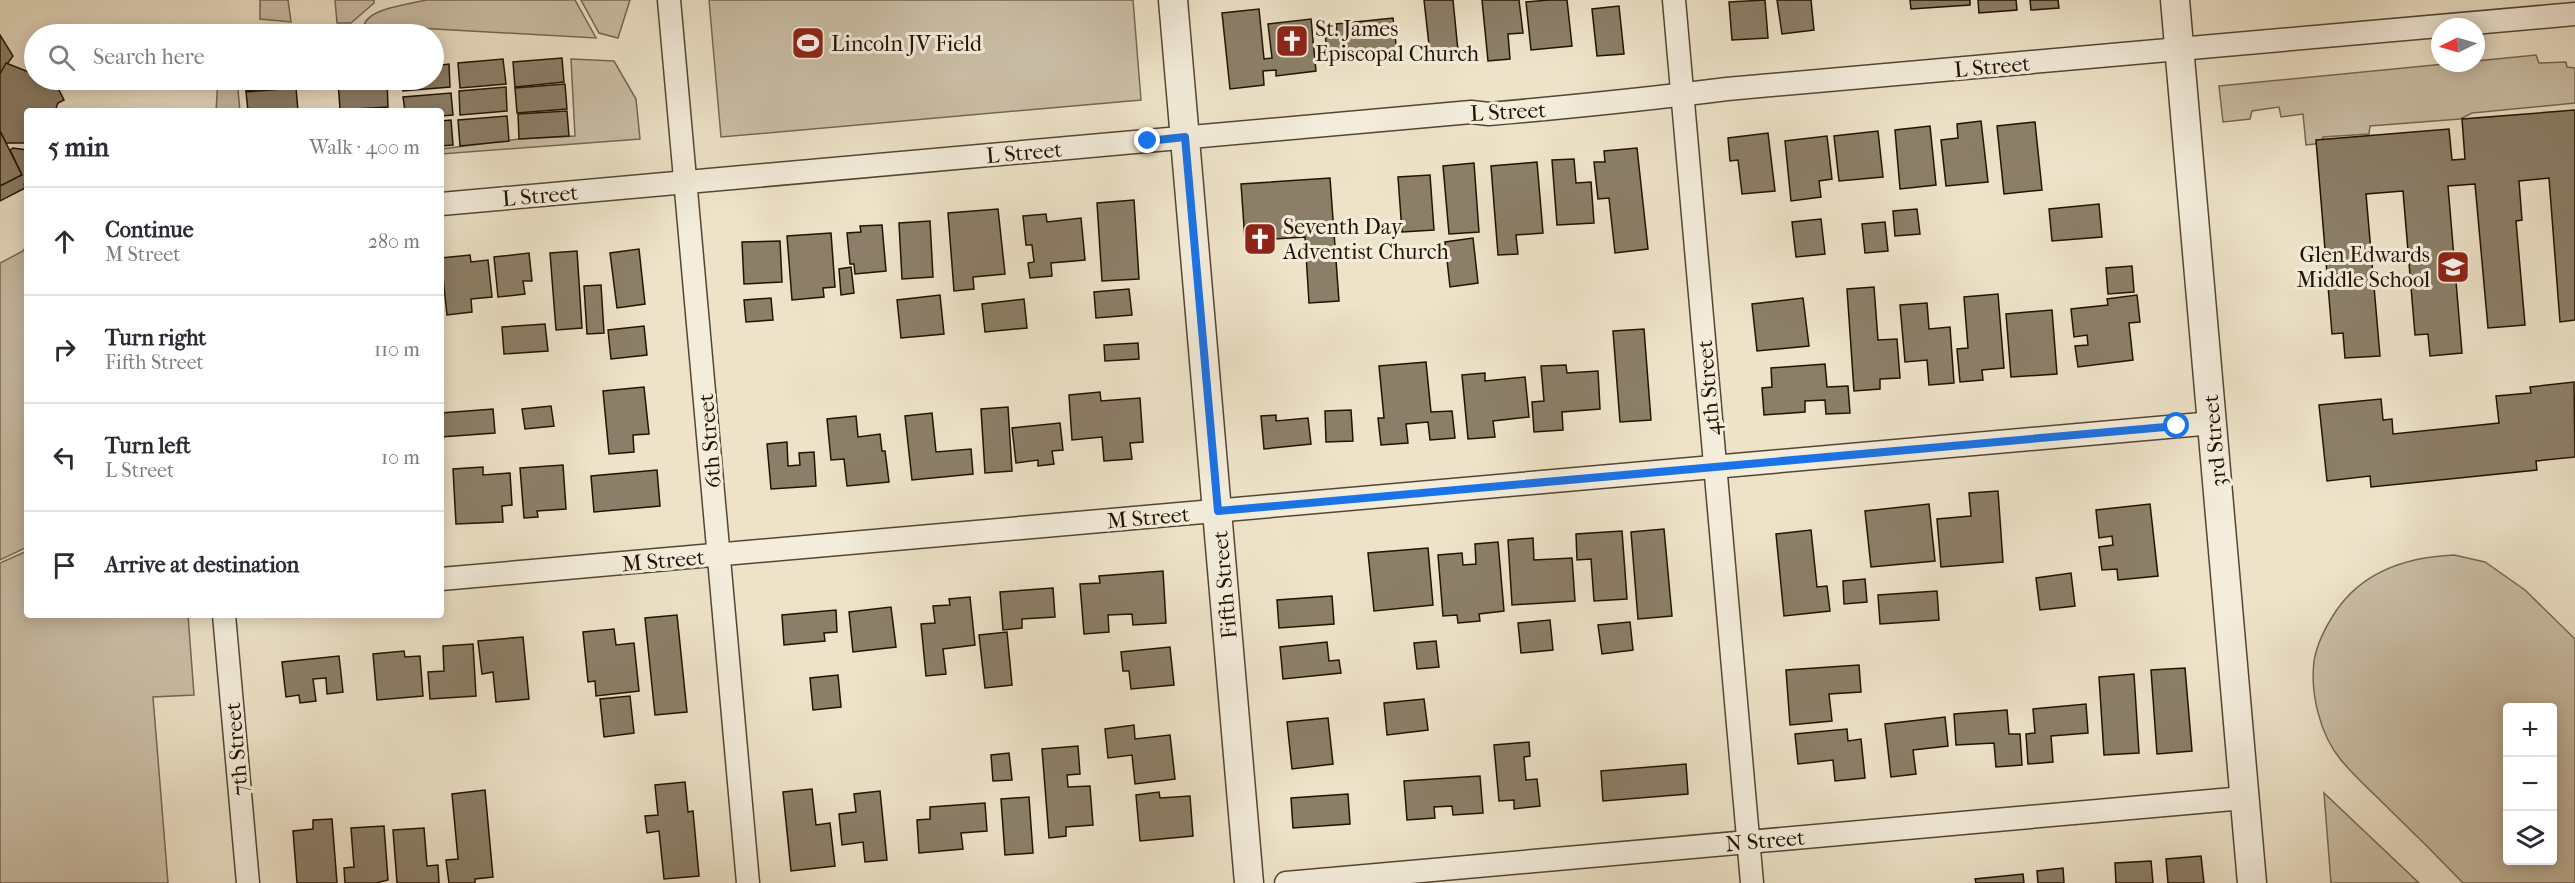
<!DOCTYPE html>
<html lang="en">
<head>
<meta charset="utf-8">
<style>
  :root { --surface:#fff; --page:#f2f2f3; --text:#2b2b33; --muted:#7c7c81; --line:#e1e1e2 }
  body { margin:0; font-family:"IM FELL French Canon",serif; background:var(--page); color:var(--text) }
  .controls { position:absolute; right:18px; bottom:18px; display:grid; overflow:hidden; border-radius:6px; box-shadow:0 3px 15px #0003 }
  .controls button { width:54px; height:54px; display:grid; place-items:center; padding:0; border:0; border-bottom:2px solid var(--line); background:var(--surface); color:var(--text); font:30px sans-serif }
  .compass { position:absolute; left:2431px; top:18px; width:54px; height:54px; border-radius:50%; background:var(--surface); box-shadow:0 3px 15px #0003; rotate:265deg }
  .stop { position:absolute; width:18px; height:18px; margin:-14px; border:4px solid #1a73e8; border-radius:50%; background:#fff }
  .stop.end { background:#1a73e8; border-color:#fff; box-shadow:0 2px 6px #0008 }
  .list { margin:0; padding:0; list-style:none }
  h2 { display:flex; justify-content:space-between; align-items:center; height:78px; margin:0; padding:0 24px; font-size:26px }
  h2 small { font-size:20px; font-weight:400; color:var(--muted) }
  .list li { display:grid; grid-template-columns:39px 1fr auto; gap:18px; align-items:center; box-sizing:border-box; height:108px; padding:0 24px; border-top:2px solid var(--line) }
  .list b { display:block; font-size:22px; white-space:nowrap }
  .list p { margin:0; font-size:20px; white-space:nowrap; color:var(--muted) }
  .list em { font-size:20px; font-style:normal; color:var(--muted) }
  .icon { flex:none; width:33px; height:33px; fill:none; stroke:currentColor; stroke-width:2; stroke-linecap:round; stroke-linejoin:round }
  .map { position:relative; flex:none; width:2575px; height:883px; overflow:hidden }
  .search { position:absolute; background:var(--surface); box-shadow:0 3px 15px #0003; left:24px; top:24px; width:420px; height:66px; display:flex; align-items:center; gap:15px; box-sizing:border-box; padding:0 21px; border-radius:33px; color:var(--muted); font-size:22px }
  .panel { position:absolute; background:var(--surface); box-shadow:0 3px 15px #0003; left:24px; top:108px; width:420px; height:510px; border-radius:6px }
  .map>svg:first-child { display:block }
  .green { fill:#cbbfa7; stroke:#766854; stroke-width:1.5; fill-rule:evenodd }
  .building { fill:#8c7f69; stroke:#221200; stroke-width:1.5 }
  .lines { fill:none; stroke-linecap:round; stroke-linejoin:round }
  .minor-casing { stroke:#554632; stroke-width:25 }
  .tertiary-casing { stroke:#554632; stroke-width:31 }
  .minor { stroke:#f4eddc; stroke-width:22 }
  .tertiary { stroke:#f4eddc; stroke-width:28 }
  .route { stroke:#1a73e8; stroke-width:8 }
  .labels { text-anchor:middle; stroke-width:6; stroke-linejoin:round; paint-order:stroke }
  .poi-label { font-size:22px; fill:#221200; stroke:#f4eddc; text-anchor:start }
  .street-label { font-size:22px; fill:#221200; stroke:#f4eddc }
</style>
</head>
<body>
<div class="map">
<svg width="2575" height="883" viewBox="0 0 2575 883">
  <rect width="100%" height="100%" fill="#eee3c9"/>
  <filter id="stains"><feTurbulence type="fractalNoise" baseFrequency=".00333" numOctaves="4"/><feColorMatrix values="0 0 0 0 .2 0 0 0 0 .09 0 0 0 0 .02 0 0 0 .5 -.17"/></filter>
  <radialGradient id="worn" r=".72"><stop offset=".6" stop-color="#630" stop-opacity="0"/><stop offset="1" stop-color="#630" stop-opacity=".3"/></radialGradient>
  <g class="green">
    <polygon points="260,0 288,0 291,22 260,19"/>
    <polygon points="335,0 374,0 374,3 351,23 337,23"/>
    <path d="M426,0H575L596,38L364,25C369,8 410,4 426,0Z"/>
    <polygon points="581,0 630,0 618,38 599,33"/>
    <polygon points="709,0 1133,0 1141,100 721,137"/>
    <polygon points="2536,55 2539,63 2566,62 2567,67 2575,68 2575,103 2472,113 2460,119 2370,126 2369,134 2323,137 2323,143 2306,145 2303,114 2281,117 2279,107 2252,111 2250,119 2223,122 2219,86 2455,63 2476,63 2476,61"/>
    <polygon points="571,59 614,61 636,99 640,139 441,154 441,149 519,139 575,136"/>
    <polygon points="218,80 237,80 240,111 216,111"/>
    <polygon points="27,245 27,547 0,560 0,263 23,251"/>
    <polygon points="27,551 27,615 188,615 194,695 153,697 168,883 0,883 0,563"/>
    <path d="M2454,555L2485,562L2525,590L2575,639V883H2463C2439,858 2414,833 2389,809C2373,793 2355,777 2341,760C2320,735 2310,693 2314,661C2317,643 2326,626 2336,611C2363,571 2407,557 2454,555ZM2508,708H2552V860H2508Z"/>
    <polygon points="2324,793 2419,883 2331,883"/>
  </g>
  <g class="building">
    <polygon points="1424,0 1453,0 1458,51 1430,54"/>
    <polygon points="1482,0 1519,0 1523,33 1508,34 1510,59 1488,61"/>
    <polygon points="1549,0 1567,0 1572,46 1531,50 1526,2"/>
    <polygon points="1765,0 1768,38 1732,40 1729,2"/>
    <polygon points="1777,0 1811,0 1814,30 1782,34"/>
    <polygon points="1910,0 1970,0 1970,5 1911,9"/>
    <polygon points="1978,0 2016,0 2017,10 1979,13"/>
    <polygon points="2030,0 2058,0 2059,8 2031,10"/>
    <polygon points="1619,6 1624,54 1597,56 1592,9"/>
    <polygon points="1259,9 1264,59 1272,58 1268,24 1311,19 1316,71 1276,76 1276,70 1263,71 1264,85 1230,89 1222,13"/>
    <polygon points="1393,18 1397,53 1328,60 1325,33 1337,32 1336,24"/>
    <polygon points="0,35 13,56 0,74"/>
    <polygon points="562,58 564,82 515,87 513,62"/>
    <polygon points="503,59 506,84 460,88 458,63"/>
    <polygon points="6,63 34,74 34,80 54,80 64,100 58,103 55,111 27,111 27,143 6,143 0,131 0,74"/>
    <polygon points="449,64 450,87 403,91 402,80 434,80 434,66"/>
    <polygon points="245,80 287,80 287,87 246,91"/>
    <polygon points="338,80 387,80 388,107 340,110"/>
    <polygon points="565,84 567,109 517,113 515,88"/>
    <polygon points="506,87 507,111 460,115 459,91"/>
    <polygon points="296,88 298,111 248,111 246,92"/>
    <polygon points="451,93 453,115 441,116 441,111 405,111 403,97"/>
    <polygon points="2575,110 2575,320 2560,322 2549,178 2519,181 2522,220 2516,221 2525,325 2488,328 2475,184 2448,186 2462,353 2430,356 2428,334 2415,335 2403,191 2366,194 2380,356 2345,358 2343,333 2332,334 2316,140 2449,129 2452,160 2465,159 2462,119"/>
    <polygon points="567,111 569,136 519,139 518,114"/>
    <polygon points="507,116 509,141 460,146 458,120"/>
    <polygon points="451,120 453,145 441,146 441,121"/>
    <polygon points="1981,121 1988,182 1946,186 1941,140 1958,138 1957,124"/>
    <polygon points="2035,122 2042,190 2004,194 1997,126"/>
    <polygon points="1930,126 1936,185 1900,189 1895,130"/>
    <polygon points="0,131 22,175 0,186"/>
    <polygon points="1878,131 1883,177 1839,181 1834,136"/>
    <polygon points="1768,133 1775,191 1742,194 1738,160 1730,161 1728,138"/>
    <polygon points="1827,136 1832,179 1819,181 1821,197 1791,201 1785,141"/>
    <polygon points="13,148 27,150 27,183 24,184 25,188 0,201 0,186 22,175 10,150"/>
    <polygon points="1637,148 1648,249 1615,253 1609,198 1598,199 1594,162 1605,162 1604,151"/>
    <polygon points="1574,159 1576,183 1591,182 1594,223 1557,225 1552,160"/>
    <polygon points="1537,162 1543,233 1516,235 1518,254 1498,255 1491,166"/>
    <polygon points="1474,163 1479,232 1449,234 1443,166"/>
    <polygon points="1430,175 1434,230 1402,232 1398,177"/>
    <polygon points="1330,178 1339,301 1309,303 1305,237 1245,241 1241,184"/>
    <polygon points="1134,200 1139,279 1102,281 1097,203"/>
    <polygon points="2099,204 2102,237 2052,241 2049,209"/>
    <polygon points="998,209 1005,274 973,277 974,289 954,291 948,213"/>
    <polygon points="1917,209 1920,234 1895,236 1893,211"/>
    <polygon points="1046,214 1047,222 1081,218 1085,260 1051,263 1052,276 1030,278 1028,263 1034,262 1032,245 1026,245 1023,216"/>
    <polygon points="1821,219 1825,254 1796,257 1792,222"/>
    <polygon points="930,221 933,277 902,279 899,223"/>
    <polygon points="1885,222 1888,251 1865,253 1862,224"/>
    <polygon points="882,225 886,271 855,274 854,264 850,264 847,233 861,232 860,226"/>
    <polygon points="831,233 835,287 823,288 824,297 792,300 787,236"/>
    <polygon points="1473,238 1478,283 1450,287 1445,242"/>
    <polygon points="780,241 782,282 744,284 742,242"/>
    <polygon points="639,249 645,304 617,308 610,253"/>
    <polygon points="577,251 582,328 556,330 550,253"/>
    <polygon points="529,253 532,281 523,281 525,294 498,297 494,257"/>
    <polygon points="470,255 471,262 488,260 492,297 471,299 472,312 447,315 441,258"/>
    <polygon points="2132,266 2134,292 2108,294 2106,268"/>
    <polygon points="851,267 854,293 841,295 839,269"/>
    <polygon points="601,285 604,333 587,334 584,286"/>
    <polygon points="1874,287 1878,340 1897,339 1900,378 1880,379 1880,389 1854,391 1847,289"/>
    <polygon points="1129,289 1132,315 1096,318 1094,292"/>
    <polygon points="1998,294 2004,368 1982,370 1983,380 1960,382 1957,349 1968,348 1964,297"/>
    <polygon points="940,295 944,334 901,338 897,300"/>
    <polygon points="2137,295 2140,322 2129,323 2133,360 2078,367 2075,346 2088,345 2087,335 2074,337 2071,309 2108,305 2107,299"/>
    <polygon points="771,298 773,320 746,322 744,300"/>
    <polygon points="1803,298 1809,346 1757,351 1752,304"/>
    <polygon points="1024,299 1027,328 985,332 982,304"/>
    <polygon points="1927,303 1929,329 1950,327 1954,383 1929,385 1927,360 1905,362 1900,305"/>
    <polygon points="2052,310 2057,374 2011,377 2006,314"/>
    <polygon points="545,324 548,351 504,354 502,327"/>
    <polygon points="644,326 647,355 611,359 608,330"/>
    <polygon points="1644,329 1651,420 1620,422 1613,331"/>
    <polygon points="1138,343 1139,359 1105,361 1104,345"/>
    <polygon points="1426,362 1431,412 1452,411 1455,438 1430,440 1428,422 1406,424 1408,443 1381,445 1378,418 1384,418 1379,366"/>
    <polygon points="1825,364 1827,387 1848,386 1850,413 1826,414 1825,400 1805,401 1805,412 1764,415 1762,388 1772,387 1771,368"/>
    <polygon points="1566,365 1567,373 1598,371 1600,409 1562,412 1563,430 1534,432 1532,402 1544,401 1541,366"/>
    <polygon points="1485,373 1485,381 1525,377 1529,417 1493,421 1495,437 1468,439 1462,375"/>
    <polygon points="2574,382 2575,457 2536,461 2537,470 2371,487 2370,476 2327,481 2319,405 2381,399 2383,420 2392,419 2393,434 2499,423 2496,396 2531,393 2530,387"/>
    <polygon points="644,387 649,434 633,435 634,452 609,454 603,391"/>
    <polygon points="1100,392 1101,401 1140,398 1143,442 1130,443 1132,459 1104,461 1102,437 1072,440 1069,395"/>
    <polygon points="551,406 554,426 525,429 522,409"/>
    <polygon points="1008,407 1012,471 985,473 981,409"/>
    <polygon points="493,409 495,433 441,437 441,413"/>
    <polygon points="1351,410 1353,441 1326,442 1325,411"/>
    <polygon points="932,413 936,452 971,449 973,474 912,480 905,416"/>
    <polygon points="1276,415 1276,421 1308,418 1311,444 1264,449 1261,416"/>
    <polygon points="856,416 858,437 880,434 882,451 885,451 889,482 847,486 844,459 831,460 827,419"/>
    <polygon points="1060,423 1063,450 1052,451 1054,464 1038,466 1038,460 1016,463 1012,428"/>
    <polygon points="787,442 788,466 800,465 799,453 814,452 816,486 771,489 767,444"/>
    <polygon points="563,465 566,509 537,511 538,517 524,518 520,468"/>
    <polygon points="483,467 483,475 510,473 512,505 502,506 503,522 456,524 453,469"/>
    <polygon points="657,470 660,506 594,512 591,476"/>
    <polygon points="1998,491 2003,562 1941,567 1937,519 1971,516 1969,493"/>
    <polygon points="1929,504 1935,561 1871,567 1865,511"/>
    <polygon points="2150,504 2158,576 2118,580 2117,569 2102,570 2099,547 2113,545 2112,536 2099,538 2096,510"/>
    <polygon points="1664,529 1672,616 1638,619 1631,532"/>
    <polygon points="1811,530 1817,587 1827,586 1830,611 1784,616 1776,534"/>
    <polygon points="1622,531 1627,599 1594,601 1591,559 1577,560 1576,534"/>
    <polygon points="1533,538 1534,560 1572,558 1575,601 1512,605 1508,540"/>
    <polygon points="1498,542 1504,611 1479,614 1480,621 1458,623 1457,615 1443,616 1438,555 1462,553 1463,565 1476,564 1475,544"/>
    <polygon points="1428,548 1433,605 1374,611 1368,553"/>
    <polygon points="1163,571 1166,623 1133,625 1132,614 1108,615 1109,632 1084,634 1080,584 1100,583 1099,576"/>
    <polygon points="2071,573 2075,606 2040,610 2036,578"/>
    <polygon points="1865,579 1867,602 1844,604 1843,581"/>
    <polygon points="1053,588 1055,617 1022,619 1022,628 1003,630 1000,592"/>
    <polygon points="1937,591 1939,620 1880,624 1878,595"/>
    <polygon points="1332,596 1334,624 1279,628 1277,600"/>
    <polygon points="970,597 975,645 943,649 946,674 926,676 921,624 935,623 933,606 950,605 949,599"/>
    <polygon points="891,607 896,647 853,652 849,612"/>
    <polygon points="836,610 837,632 824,633 825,641 784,645 782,615"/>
    <polygon points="677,615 687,712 655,715 645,618"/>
    <polygon points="1550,620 1553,650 1521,653 1518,623"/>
    <polygon points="1630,622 1633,650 1602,654 1598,625"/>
    <polygon points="614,629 616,645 634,643 639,691 596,696 595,681 588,682 583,632"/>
    <polygon points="1007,632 1012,685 985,688 979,635"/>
    <polygon points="523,637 529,699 496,702 493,672 482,674 478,641"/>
    <polygon points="1436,641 1439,667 1417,669 1414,643"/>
    <polygon points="1327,642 1329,661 1339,660 1341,673 1283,679 1280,647"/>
    <polygon points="473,644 476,696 430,699 428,672 444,671 443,646"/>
    <polygon points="1170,647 1174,685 1131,689 1129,671 1123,671 1121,652"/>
    <polygon points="404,651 405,657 420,656 423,696 377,700 373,654"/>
    <polygon points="339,656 343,692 327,694 326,678 313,679 316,701 300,703 299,695 286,697 282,662"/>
    <polygon points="1859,665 1861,692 1829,694 1832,721 1790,725 1786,670"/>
    <polygon points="2185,668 2192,751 2157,754 2151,670"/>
    <polygon points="2134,674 2139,753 2104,755 2099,677"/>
    <polygon points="838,675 841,707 813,710 810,678"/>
    <polygon points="630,696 634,733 604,737 600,699"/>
    <polygon points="1424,699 1428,730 1387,735 1384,703"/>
    <polygon points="2086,704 2088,733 2051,736 2053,762 2028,764 2026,734 2035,733 2033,709"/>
    <polygon points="2007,710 2009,734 2020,734 2022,765 1996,767 1994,743 1956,745 1954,714"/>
    <polygon points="1945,717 1948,746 1913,750 1916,774 1891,777 1885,724"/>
    <polygon points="1328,718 1333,764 1292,769 1287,722"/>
    <polygon points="1134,725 1135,739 1170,735 1175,779 1135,784 1132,755 1108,758 1105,729"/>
    <polygon points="1847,729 1848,741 1861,739 1865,778 1835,781 1833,760 1798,764 1795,734"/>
    <polygon points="1529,742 1530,756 1524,757 1526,780 1537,779 1540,806 1514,809 1514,800 1499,801 1494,745"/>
    <polygon points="1078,746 1080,774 1067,775 1068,787 1090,786 1093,825 1066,827 1066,836 1049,838 1042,749"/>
    <polygon points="1009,753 1012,780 993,781 991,755"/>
    <polygon points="1686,764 1688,794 1603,801 1601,771"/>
    <polygon points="1480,776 1483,813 1453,815 1452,806 1434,807 1435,818 1407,820 1404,781"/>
    <polygon points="685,782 688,812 693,811 699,876 664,879 659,831 647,833 645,816 658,815 655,785"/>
    <polygon points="812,789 816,825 830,823 835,866 791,871 783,792"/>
    <polygon points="485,790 493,877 475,879 475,883 449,883 446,860 458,859 452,794"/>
    <polygon points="880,791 887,860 865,862 863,842 842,845 839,814 856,812 854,794"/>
    <polygon points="1159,792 1160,798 1190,796 1193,836 1140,841 1136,795"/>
    <polygon points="1348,794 1350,824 1293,828 1291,798"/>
    <polygon points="1029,797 1033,853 1005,855 1001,799"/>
    <polygon points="985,803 987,831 961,833 963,849 919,853 917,820 930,819 930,807"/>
    <polygon points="332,819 337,883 297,883 293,831 313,829 313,820"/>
    <polygon points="384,826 388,880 376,883 345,883 344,868 354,867 351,828"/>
    <polygon points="424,828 427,866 438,865 439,883 397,883 393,830"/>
    <polygon points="2201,856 2204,883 2168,883 2166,859"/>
    <polygon points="2151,861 2153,883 2116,883 2115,863"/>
    <polygon points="2063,868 2064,883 2038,883 2037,871"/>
    <polygon points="2023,874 2024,883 1976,883 1975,879"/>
  </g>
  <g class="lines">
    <defs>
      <g id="minor">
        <polyline points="669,0 748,883"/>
        <polyline points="1674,0 1752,883"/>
        <path d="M441,204L1471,112L1489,114C1569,107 1648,99 1727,89L2575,14"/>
        <polyline points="441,579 2213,423"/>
        <polyline points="224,615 248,883"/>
        <polyline points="1286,883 2244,798"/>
      </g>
      <g id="tertiary">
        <polyline points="1173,0 1249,883"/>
        <polyline points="2175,0 2252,883"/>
      </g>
    </defs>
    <use href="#minor" class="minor-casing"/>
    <use href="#tertiary" class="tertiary-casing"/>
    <use href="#minor" class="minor"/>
    <use href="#tertiary" class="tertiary"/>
  </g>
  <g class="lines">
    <polyline class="route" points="1148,141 1185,137 1218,511 2177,426"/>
  </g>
  <defs>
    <symbol id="church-square" viewBox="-11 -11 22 22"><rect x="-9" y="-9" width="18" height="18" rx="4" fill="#8f2418" stroke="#f4eddc"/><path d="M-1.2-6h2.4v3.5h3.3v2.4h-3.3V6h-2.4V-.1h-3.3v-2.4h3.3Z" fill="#fff"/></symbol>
    <symbol id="stadium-square" viewBox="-11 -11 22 22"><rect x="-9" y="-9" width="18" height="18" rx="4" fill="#8f2418" stroke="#f4eddc"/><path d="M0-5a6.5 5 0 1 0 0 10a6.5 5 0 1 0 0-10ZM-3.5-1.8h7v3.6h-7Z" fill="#fff"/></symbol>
    <symbol id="school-square" viewBox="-11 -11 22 22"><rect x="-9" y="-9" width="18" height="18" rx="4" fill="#8f2418" stroke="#f4eddc"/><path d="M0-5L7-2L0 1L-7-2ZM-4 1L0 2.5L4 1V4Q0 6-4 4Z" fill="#fff"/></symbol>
  </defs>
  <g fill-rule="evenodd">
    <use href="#church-square" x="1273" y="22" width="38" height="38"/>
    <use href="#stadium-square" x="789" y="24" width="38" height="38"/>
    <use href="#church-square" x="1241" y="220" width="38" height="38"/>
    <use href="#school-square" x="2434" y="248" width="38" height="38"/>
  </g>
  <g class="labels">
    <g class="poi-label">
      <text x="1315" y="36">St. James<tspan x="1315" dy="25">Episcopal Church</tspan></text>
      <text x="831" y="51">Lincoln JV Field</text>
      <text x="1283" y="234">Seventh Day<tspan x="1283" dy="25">Adventist Church</tspan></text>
      <text x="2430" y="262" text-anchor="end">Glen Edwards<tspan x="2430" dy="25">Middle School</tspan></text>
    </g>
    <g class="street-label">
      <text transform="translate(1992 66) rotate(-5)" y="8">L Street</text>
      <text transform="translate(1508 111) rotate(-3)" y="8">L Street</text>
      <text transform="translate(1024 152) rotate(-5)" y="8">L Street</text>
      <text transform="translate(540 195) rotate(-5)" y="8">L Street</text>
      <text transform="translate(1708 388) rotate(-95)" y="8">4th Street</text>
      <text transform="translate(709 441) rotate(-95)" y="8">6th Street</text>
      <text transform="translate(2214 441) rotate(-95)" y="8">3rd Street</text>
      <text transform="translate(1148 517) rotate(-5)" y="8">M Street</text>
      <text transform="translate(663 560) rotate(-5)" y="8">M Street</text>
      <text transform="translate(1224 585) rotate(-95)" y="8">Fifth Street</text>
      <text transform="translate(236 749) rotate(-95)" y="8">7th Street</text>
      <text transform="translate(1765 840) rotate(-5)" y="8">N Street</text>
    </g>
  </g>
  <rect width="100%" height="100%" filter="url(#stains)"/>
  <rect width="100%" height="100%" fill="url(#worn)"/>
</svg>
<div class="controls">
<button>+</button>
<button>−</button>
<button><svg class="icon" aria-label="layers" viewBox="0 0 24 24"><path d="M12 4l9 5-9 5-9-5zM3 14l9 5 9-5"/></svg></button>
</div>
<svg class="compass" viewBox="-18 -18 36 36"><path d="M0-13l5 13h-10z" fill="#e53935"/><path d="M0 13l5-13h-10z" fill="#7c7c81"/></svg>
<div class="stop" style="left:2177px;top:426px"></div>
<div class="stop end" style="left:1148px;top:141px"></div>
<div class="search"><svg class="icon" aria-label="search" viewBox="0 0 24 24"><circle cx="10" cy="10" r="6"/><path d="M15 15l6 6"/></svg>Search here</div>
<section class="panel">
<h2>5 min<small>Walk · 400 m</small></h2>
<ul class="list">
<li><svg class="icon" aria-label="ahead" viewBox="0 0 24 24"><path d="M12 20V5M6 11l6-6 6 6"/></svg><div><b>Continue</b><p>M Street</p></div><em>280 m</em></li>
<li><svg class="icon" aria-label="right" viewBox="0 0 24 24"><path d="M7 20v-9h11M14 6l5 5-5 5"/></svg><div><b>Turn right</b><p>Fifth Street</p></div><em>110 m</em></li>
<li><svg class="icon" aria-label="left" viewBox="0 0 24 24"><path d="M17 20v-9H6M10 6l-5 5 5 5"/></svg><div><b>Turn left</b><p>L Street</p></div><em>10 m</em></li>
<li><svg class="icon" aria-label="arrive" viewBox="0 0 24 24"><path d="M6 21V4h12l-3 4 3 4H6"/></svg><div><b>Arrive at destination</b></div></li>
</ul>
</section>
</div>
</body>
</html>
